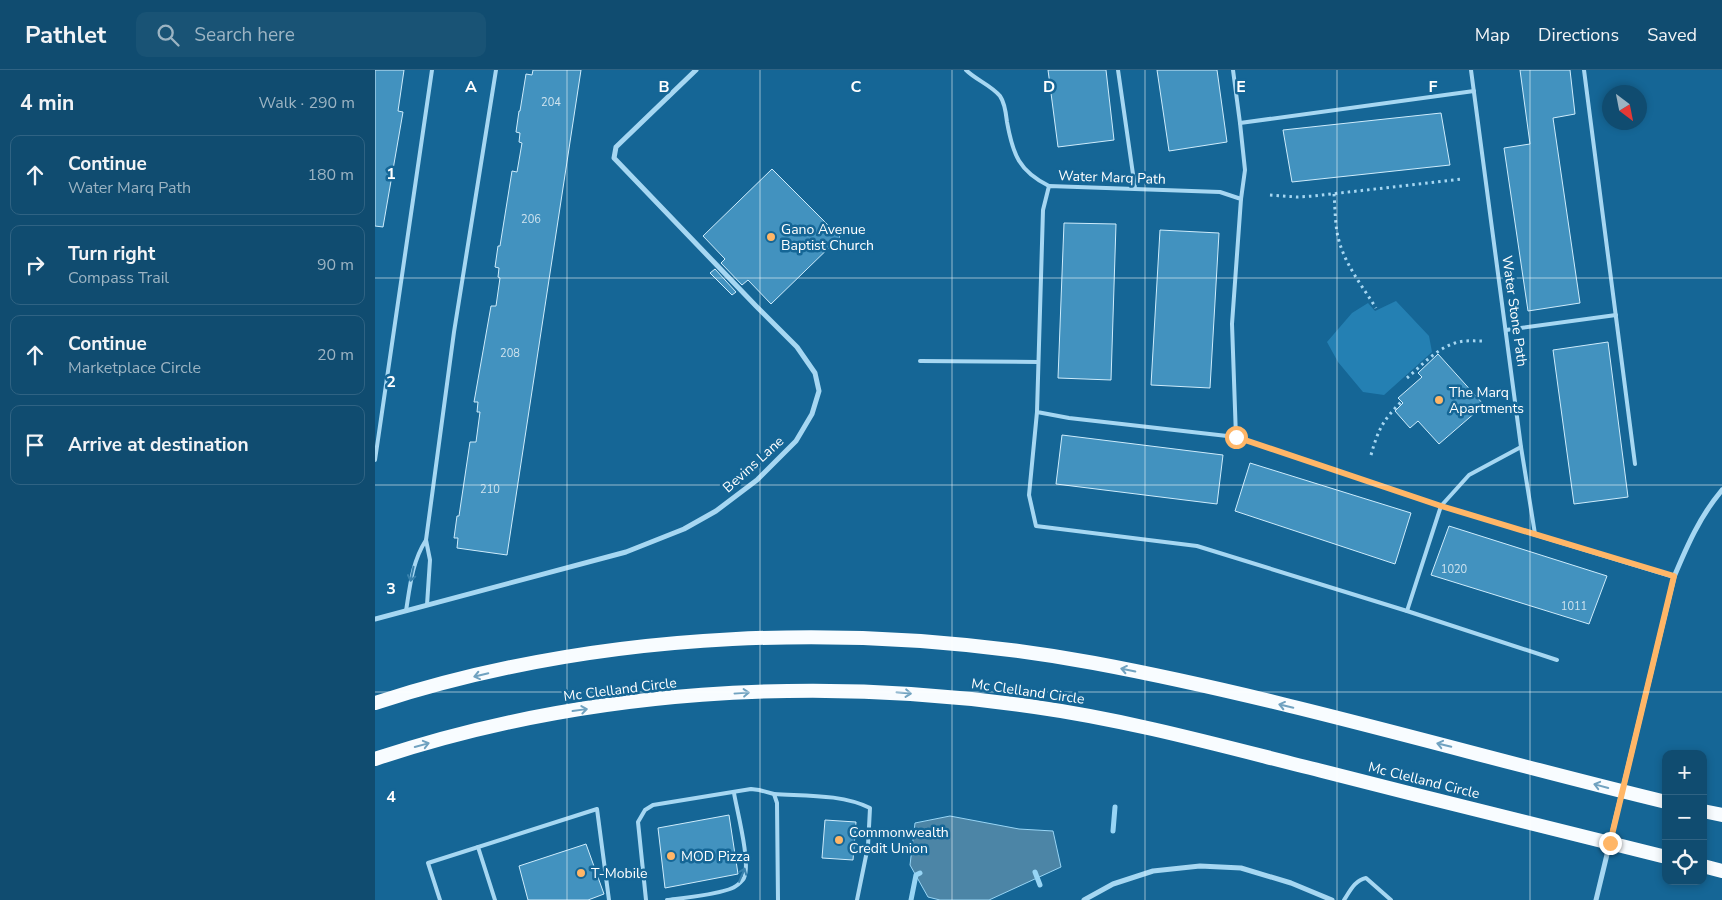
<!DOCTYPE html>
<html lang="en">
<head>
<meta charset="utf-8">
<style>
  :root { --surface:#104c70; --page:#195375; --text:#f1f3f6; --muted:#9cb4c3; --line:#306383 }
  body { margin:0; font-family:"Nunito Sans",sans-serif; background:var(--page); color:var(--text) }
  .controls { position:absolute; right:15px; bottom:15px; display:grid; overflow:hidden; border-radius:10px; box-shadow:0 2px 8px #0003 }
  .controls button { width:45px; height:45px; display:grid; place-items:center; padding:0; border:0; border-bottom:1px solid var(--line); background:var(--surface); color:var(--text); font:25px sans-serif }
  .compass { position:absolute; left:1227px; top:15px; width:45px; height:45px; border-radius:50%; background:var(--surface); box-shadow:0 2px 8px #0003; rotate:148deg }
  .stop { position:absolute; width:15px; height:15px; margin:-11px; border:4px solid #ffb667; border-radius:50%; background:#fff }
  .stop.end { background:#ffb667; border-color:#fff; box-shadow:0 1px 5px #0008 }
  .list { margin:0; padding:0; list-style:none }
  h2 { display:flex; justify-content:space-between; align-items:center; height:65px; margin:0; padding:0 20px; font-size:21px }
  h2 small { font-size:16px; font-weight:400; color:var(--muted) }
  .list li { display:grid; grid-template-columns:32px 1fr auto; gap:15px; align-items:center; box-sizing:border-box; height:80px; margin:0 10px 10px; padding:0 10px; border:1px solid var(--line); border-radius:10px }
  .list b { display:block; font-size:19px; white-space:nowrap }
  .list p { margin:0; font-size:16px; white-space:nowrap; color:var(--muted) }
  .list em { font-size:16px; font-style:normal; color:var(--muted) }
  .icon { flex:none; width:28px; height:28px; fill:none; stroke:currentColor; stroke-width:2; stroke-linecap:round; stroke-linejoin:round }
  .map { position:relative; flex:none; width:1347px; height:830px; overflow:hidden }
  header { display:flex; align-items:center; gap:30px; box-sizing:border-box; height:70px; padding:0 25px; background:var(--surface); border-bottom:1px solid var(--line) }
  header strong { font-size:24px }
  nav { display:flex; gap:28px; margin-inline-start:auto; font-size:18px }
  .search { width:350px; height:45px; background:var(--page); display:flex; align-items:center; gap:12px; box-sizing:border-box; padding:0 18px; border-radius:10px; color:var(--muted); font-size:19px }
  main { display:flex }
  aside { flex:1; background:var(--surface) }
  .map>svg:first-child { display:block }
  .green { fill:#2480b3 }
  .water { fill:#4c85a6; stroke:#98d5f5 }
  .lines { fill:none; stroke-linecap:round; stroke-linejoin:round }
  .stream { stroke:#98d5f5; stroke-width:5 }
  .building { fill:#4292bf; stroke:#ceecfc }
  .path { stroke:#a6d7f2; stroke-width:3; stroke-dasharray:2.5 4; stroke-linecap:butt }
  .service { stroke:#a6d7f2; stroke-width:4 }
  .minor { stroke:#a6d7f2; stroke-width:5 }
  .trunk { stroke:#f8fcff; stroke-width:14 }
  .oneway { stroke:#3982ad }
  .oneway2 { stroke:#70a2c0 }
  .route { stroke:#ffb667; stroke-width:6 }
  .grid { fill:none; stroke:#fff; stroke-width:1; stroke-opacity:0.55 }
  .poi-dot { fill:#ffb667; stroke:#156696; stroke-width:2 }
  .labels { text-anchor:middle; stroke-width:5; stroke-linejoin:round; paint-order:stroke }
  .number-label { font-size:11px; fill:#d0e4ef }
  .street-label { font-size:14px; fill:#fff; stroke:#156696 }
  .poi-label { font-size:14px; fill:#fff; stroke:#156696; text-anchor:start }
  .grid-label { font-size:16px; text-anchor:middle; font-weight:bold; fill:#fff; stroke:#156696; stroke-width:5; stroke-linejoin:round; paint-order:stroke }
</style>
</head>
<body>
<header>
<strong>Pathlet</strong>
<div class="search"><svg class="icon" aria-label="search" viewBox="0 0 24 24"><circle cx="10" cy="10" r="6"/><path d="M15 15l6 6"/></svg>Search here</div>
<nav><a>Map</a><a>Directions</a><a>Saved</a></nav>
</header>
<main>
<aside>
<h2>4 min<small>Walk · 290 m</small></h2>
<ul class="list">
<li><svg class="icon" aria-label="ahead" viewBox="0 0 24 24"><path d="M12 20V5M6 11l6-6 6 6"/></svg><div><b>Continue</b><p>Water Marq Path</p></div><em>180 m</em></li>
<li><svg class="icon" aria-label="right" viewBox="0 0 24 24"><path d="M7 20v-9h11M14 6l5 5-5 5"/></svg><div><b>Turn right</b><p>Compass Trail</p></div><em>90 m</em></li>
<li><svg class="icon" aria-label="ahead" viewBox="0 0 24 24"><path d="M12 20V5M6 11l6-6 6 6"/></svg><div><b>Continue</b><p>Marketplace Circle</p></div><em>20 m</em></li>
<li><svg class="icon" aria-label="arrive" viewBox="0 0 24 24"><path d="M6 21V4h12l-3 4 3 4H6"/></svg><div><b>Arrive at destination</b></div></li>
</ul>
</aside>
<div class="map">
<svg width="1347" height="830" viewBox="0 0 1347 830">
  <rect width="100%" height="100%" fill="#156696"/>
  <polygon class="green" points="1021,231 1054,266 1057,282 1009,325 988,322 963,292 952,272 977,243 993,233 1000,241"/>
  <polygon class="water" points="575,746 644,759 678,761 686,797 614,830 565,830 553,827 535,795 540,753"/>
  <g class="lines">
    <g class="stream">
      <polyline points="738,761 740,737"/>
      <polyline points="660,802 665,815"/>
      <polyline points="536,830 541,805 545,803"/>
    </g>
  </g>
  <g class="building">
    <polygon points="0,0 29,0 23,41 28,42 8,157 0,156"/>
    <polygon points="158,0 206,0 132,485 82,478 83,468 79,468 82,446 84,446 95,372 101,372 105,342 102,342 103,332 99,332 116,236 121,236 125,208 123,207 124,198 120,197 123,176 125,176 137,101 142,102 147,73 144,72 145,63 141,62 144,41 145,41 151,4 157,5"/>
    <polygon points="673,0 731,0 739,70 683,77"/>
    <polygon points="782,0 842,0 852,72 794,81"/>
    <polygon points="1145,0 1195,0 1200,44 1178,48 1205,233 1153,241 1129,78 1155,74"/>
    <polygon points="1066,43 1075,95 917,112 908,60"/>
    <polygon points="397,99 465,167 396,234 373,210 367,215 346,193 350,189 328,166"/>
    <polygon points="689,153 741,154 736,310 683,308"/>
    <polygon points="785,160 844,163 835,318 776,315"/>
    <polygon points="340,199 361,222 357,225 335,203"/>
    <polygon points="1233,272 1253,427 1199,434 1178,280"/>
    <polygon points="1063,284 1109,335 1064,374 1043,351 1035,358 1020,341 1028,333 1023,328 1047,307 1043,303"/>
    <polygon points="687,365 848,385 842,434 681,414"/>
    <polygon points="875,393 1036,443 1020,494 860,441"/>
    <polygon points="1074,456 1232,506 1214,554 1056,505"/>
    <polygon points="354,745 363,804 290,818 283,758"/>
    <polygon points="450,750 481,752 478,790 447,788"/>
    <polygon points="211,774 229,824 213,830 153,830 144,796"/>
  </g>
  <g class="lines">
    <g class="path">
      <path d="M959,124C960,136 960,150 962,162C967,191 986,214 1001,238"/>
      <polyline points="895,125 922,127 939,126 1087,109"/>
      <path d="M1032,308C1046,296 1061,279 1080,273C1089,270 1098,271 1107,271"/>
      <path d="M996,385C1003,360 1008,350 1026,332"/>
    </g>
    <g class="service">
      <path d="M591,0C601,10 616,15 625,26C630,33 631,43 632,52C638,85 644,101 674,116"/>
      <polyline points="743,0 760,118"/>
      <polyline points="858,0 865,53"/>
      <polyline points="1096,0 1146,377 1160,464"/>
      <polyline points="1209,0 1260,394"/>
      <polyline points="866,129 870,100 865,53 1099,21"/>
      <polyline points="1131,260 1241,245"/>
      <polyline points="545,291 663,292"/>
      <polyline points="662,342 654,425 661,456 822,476 1032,541 1066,436 1094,405 1146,377"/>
      <polyline points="861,367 857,254 866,129 845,122 674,116 668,140 662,342 694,348 861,367 1066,436 1299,507"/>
      <polyline points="0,390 57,0"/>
      <polyline points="52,535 55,490 51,470 79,262 121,0"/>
      <path d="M31,541C35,516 37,492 51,470"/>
      <polyline points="1032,541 1182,590"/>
      <path d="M399,724C430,726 467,724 495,738L493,776L482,830"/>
      <polyline points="103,777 120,830"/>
      <polyline points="65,830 53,793 222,739 234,830"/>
      <polyline points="271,830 263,752 270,740 278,735 376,719 384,720 399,724 402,733 403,830"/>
      <path d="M292,830C307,828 351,824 361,816C363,815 368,810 369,808C376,793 362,741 359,723"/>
      <path d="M969,830C975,821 980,810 991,808L1016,830"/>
    </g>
    <g class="minor">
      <polyline points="0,549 251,482 309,459 341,441 382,410 421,371 437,344 444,321 440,303 422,277 381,236 239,88 241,77 321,0"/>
      <polyline points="709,830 738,814 778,801 825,796 866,798 916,813 957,830"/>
      <path d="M1221,830L1299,507C1312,476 1325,446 1347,420"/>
    </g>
    <g class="trunk">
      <path d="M0,633C228,559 485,550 719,593C912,629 1100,686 1291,732"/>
      <path d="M0,689C210,619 442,605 660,637C759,651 854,678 951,702C1064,731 1177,758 1291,787"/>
      <polyline points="1328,741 1347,745"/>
      <polyline points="1328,796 1347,801"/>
    </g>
  </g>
  <defs><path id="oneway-shaft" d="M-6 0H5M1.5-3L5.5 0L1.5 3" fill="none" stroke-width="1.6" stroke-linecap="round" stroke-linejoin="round" transform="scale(1.25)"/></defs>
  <g class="oneway">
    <use href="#oneway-shaft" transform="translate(37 504) rotate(102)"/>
    <use href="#oneway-shaft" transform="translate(367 805) rotate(-67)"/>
  </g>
  <g class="oneway2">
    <use href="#oneway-shaft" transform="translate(753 600) rotate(-168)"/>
    <use href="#oneway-shaft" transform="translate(106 605) rotate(167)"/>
    <use href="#oneway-shaft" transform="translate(367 623) rotate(-4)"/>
    <use href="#oneway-shaft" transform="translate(529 623) rotate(5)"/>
    <use href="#oneway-shaft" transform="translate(911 636) rotate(-167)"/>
    <use href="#oneway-shaft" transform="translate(205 640) rotate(-8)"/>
    <use href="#oneway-shaft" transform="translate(47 675) rotate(-15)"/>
    <use href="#oneway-shaft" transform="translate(1069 675) rotate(-166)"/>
    <use href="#oneway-shaft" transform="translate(1226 716) rotate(-165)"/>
  </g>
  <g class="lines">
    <polyline class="route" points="861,367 1066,436 1299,506 1235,773"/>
  </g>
  <path class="grid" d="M192,0V830M385,0V830M577,0V830M770,0V830M962,0V830M1155,0V830M0,208H1347M0,415H1347M0,622H1347"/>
  <g class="poi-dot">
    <circle cx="396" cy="167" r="5"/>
    <circle cx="1064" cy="330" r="5"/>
    <circle cx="464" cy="770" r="5"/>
    <circle cx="296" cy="786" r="5"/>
    <circle cx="206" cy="803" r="5"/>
  </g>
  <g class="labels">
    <g class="number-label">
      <text x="176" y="36">204</text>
      <text x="156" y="153">206</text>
      <text x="135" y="287">208</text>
      <text x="115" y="423">210</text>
      <text x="1079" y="503">1020</text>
      <text x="1199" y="540">1011</text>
    </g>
    <g class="street-label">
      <text transform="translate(737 107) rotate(2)" y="5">Water Marq Path</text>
      <text transform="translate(1140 241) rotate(82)" y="5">Water Stone Path</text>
      <text transform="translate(378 394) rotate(-42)" y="5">Bevins Lane</text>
      <text transform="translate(245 619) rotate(-7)" y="5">Mc Clelland Circle</text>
      <text transform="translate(653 621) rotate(8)" y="5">Mc Clelland Circle</text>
      <text transform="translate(1049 710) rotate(14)" y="5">Mc Clelland Circle</text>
    </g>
    <g class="poi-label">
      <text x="406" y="164">Gano Avenue<tspan x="406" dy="16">Baptist Church</tspan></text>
      <text x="1074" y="327">The Marq<tspan x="1074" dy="16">Apartments</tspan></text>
      <text x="474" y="767">Commonwealth<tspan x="474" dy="16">Credit Union</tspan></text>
      <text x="306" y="791">MOD Pizza</text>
      <text x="216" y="808">T-Mobile</text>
    </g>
  </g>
  <g class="grid-label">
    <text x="96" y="22">A</text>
    <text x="289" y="22">B</text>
    <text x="481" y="22">C</text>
    <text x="674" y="22">D</text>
    <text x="866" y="22">E</text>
    <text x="1058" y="22">F</text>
    <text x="16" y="109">1</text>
    <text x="16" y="317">2</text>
    <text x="16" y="524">3</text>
    <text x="16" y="732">4</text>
  </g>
</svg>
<div class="controls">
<button>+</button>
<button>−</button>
<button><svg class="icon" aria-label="locate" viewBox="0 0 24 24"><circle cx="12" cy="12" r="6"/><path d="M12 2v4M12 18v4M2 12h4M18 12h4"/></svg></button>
</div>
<svg class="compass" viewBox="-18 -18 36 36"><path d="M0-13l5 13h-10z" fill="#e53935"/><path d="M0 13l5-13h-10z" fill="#9cb4c3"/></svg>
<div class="stop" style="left:861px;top:367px"></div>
<div class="stop end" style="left:1235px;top:773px"></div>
</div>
</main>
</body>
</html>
